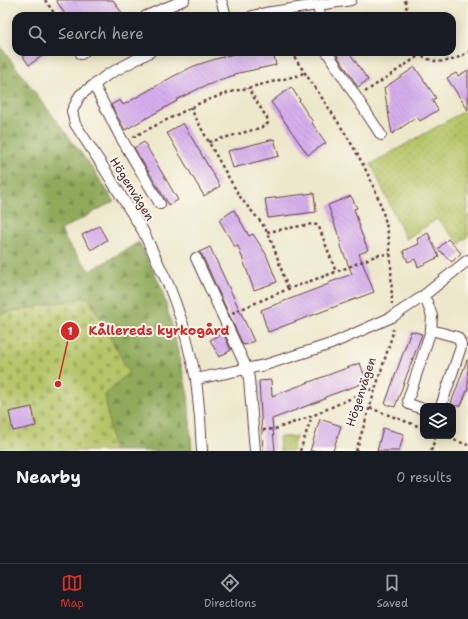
<!DOCTYPE html>
<html lang="en">
<head>
<meta charset="utf-8">
<style>
  :root { --surface:#171b24; --page:#242831; --text:#f1f3f6; --muted:#9ea1a6; --line:#363941; --accent:#d93025 }
  body { margin:0; font-family:"Shantell Sans",sans-serif; background:var(--page); color:var(--text) }
  .controls { position:absolute; right:12px; bottom:12px; display:grid; overflow:hidden; border-radius:8px; box-shadow:0 2px 10px #0003 }
  .controls button { width:36px; height:36px; display:grid; place-items:center; padding:0; border:0; border-bottom:1px solid var(--line); background:var(--surface); color:var(--text); font:20px sans-serif }
  .list { margin:0; padding:0; list-style:none }
  h2 { display:flex; justify-content:space-between; align-items:center; height:52px; margin:0; padding:0 16px; font-size:17px }
  h2 small { font-size:13px; font-weight:400; color:var(--muted) }
  .icon { flex:none; width:22px; height:22px; fill:none; stroke:currentColor; stroke-width:2; stroke-linecap:round; stroke-linejoin:round }
  .map { position:relative; flex:none; width:468px; height:451px; overflow:hidden }
  .search { position:absolute; background:var(--surface); box-shadow:0 2px 10px #0003; left:12px; right:12px; top:12px; height:44px; display:flex; align-items:center; gap:10px; box-sizing:border-box; padding:0 14px; border-radius:12px; color:var(--muted); font-size:15px }
  .sheet { height:112px; background:var(--surface) }
  nav { display:flex; justify-content:space-around; align-items:center; box-sizing:border-box; height:56px; border-top:1px solid var(--line); background:var(--surface); font-size:11px; color:var(--muted) }
  nav a { display:grid; justify-items:center; gap:2px }
  nav .on { color:var(--accent) }
  .map>svg:first-child { display:block }
  .green { fill:url(#green-dots); stroke:#80724a }
  .forest { fill:url(#forest-firs); stroke:#6d6444 }
  .cemetery { fill:url(#cemetery-stones); stroke:#80724a }
  .building { fill:url(#building-back-hatch) }
  .lines { fill:none; stroke-linecap:round; stroke-linejoin:round }
  .street-casing { stroke:#623d43; stroke-width:12 }
  .path { stroke:#623d43; stroke-width:2.5; stroke-dasharray:3 3; stroke-linecap:butt }
  .street { stroke:#fff; stroke-width:10 }
  .labels { text-anchor:middle; stroke-width:4; stroke-linejoin:round; paint-order:stroke }
  .street-label { font-size:12px; fill:#4a1f2b; stroke:#fbf7ec }
  .leader { fill:none; stroke:#d62828; stroke-width:1.5 }
  .callout-dot { fill:#d62828; stroke:#fbf7ec; stroke-width:1.5 }
  .mark-label { font-size:12px; text-anchor:middle; font-weight:bold; fill:#fff }
  .callout-label { font-size:13px; text-anchor:middle; font-weight:bold; fill:#d62828; stroke:#fbf7ec; stroke-width:4; stroke-linejoin:round; paint-order:stroke }
</style>
</head>
<body>
<div class="map">
<svg width="468" height="451" viewBox="0 0 468 451">
  <defs>
    <pattern id="green-dots" width="8" height="8" patternUnits="userSpaceOnUse"><rect width="8" height="8" fill="#b5c568"/><path d="M2 2h.1M6 6h.1" fill="none" stroke="#9da95a" stroke-width="1.8" stroke-linecap="round"/></pattern>
    <pattern id="forest-firs" width="22" height="20" patternUnits="userSpaceOnUse"><rect width="22" height="20" fill="#90aa5c"/><path d="M5 1l3.5 6h-7zM16 11l3.5 6h-7z" fill="#788a4c"/></pattern>
    <pattern id="cemetery-stones" width="16" height="16" patternUnits="userSpaceOnUse"><rect width="16" height="16" fill="#b5c568"/><path d="M2 7V4a2 2 0 0 1 4 0v3zM10 15v-3a2 2 0 0 1 4 0v3z" fill="#9da95a"/></pattern>
    <pattern id="building-back-hatch" width="6" height="6" patternUnits="userSpaceOnUse"><rect width="6" height="6" fill="#d5aeec"/><path d="M-1 5l2 2M0 0l6 6M5-1l2 2" fill="none" stroke="#b895cb"/></pattern>
  </defs>
  <rect width="100%" height="100%" fill="#fbf7ec"/>
  <filter id="ink" filterUnits="userSpaceOnUse"><feTurbulence type="fractalNoise" baseFrequency=".025" numOctaves="2"/><feDisplacementMap in="SourceGraphic" scale="8" xChannelSelector="R" yChannelSelector="G"/><feConvolveMatrix kernelMatrix="1 2 1 2 8 2 1 2 1" color-interpolation-filters="sRGB"/></filter>
  <filter id="wash" filterUnits="userSpaceOnUse"><feTurbulence type="fractalNoise" baseFrequency=".012" numOctaves="4" result="noise"/><feDisplacementMap in="SourceGraphic" scale="16" xChannelSelector="R" yChannelSelector="G"/><feGaussianBlur stdDeviation="0.9" result="paint"/><feColorMatrix in="noise" values="0 0 0 0 0 0 0 0 0 0 0 0 0 0 0 0 0 1.4 0 .05"/><feComposite in="paint" operator="in"/></filter>
  <g filter="url(#wash)">
    <rect width="100%" height="100%" fill="#ede8cc"/>
    <g class="green">
      <polygon points="468,109 468,236 460,244 437,219 406,239 371,164"/>
      <polygon points="279,437 296,437 293,445 294,449 294,451 280,451"/>
    </g>
    <polygon class="forest" points="0,46 90,165 114,201 61,230 68,244 90,271 139,242 161,287 173,330 188,395 192,451 113,451 88,297 0,314"/>
    <polygon class="cemetery" points="88,297 129,372 105,395 113,451 0,451 0,314"/>
    <g id="blocks">
      <g class="building">
        <polygon points="56,0 113,0 124,16 66,16"/>
        <polygon points="20,52 48,52 29,65"/>
        <polygon points="240,52 273,52 276,65 234,74 235,75 216,81 216,82 200,88 176,100 177,101 125,130 111,105 120,100 123,105 172,77 194,66 209,61"/>
        <polygon points="335,52 349,52 368,80 358,87"/>
        <polygon points="415,67 436,98 432,100 438,110 420,121 417,117 392,134 384,88"/>
        <polygon points="468,70 468,110 447,78 456,73 458,76"/>
        <polygon points="291,87 300,100 299,101 313,122 312,123 326,143 308,155 271,102"/>
        <polygon points="183,123 220,186 204,196 167,133"/>
        <polygon points="274,139 279,156 233,168 228,151"/>
        <polygon points="144,142 178,200 169,205 134,148"/>
        <polygon points="314,193 316,212 268,218 265,199"/>
        <polygon points="351,196 357,208 354,209 360,227 359,227 368,250 359,254 374,292 268,332 261,310 329,284 328,283 352,274 340,244 341,243 328,205"/>
        <polygon points="234,210 249,236 253,234 266,254 277,282 254,290 238,246 235,247 219,220"/>
        <polygon points="99,226 107,240 91,250 82,235"/>
        <polygon points="428,233 439,257 418,267 415,259 408,262 403,251 419,244 417,239"/>
        <polygon points="448,239 461,253 452,262 438,249"/>
        <polygon points="210,247 254,341 245,345 244,344 243,345 202,255 199,252"/>
        <polygon points="411,331 422,334 395,407 385,404"/>
        <polygon points="223,333 231,350 219,357 210,340"/>
        <polygon points="467,360 468,360 468,388 461,406 450,406"/>
        <polygon points="360,363 367,382 325,397 325,399 272,419 275,451 263,451 259,381 271,380 272,396"/>
        <polygon points="32,407 36,426 13,431 9,412"/>
        <polygon points="320,419 341,426 333,451 310,451"/>
        <polygon points="383,428 404,434 399,451 377,451"/>
      </g>
    </g>
  </g>
  <g filter="url(#ink)">
    <use href="#blocks" fill-opacity="0" stroke="#623d43" stroke-width="1"/>
    <g class="lines">
      <defs>
        <g id="street">
          <polyline points="221,0 226,16"/>
          <polyline points="318,5 320,16"/>
          <polyline points="146,16 184,0"/>
          <polyline points="252,16 265,13 351,0"/>
          <polyline points="150,52 107,75 94,85 80,95 72,111 75,124 102,165 143,231 169,286 175,302 184,328 196,379 200,418 202,451"/>
          <polyline points="327,52 381,135"/>
          <polyline points="81,54 84,52"/>
          <polyline points="94,85 120,136 160,204"/>
          <polyline points="196,258 247,369 249,379 255,451"/>
          <polyline points="422,297 427,302 432,316 431,330 408,400 409,404 423,409"/>
          <path d="M431,330L457,337C460,340 461,343 461,347L441,406"/>
          <polyline points="196,379 265,365 331,344 392,317 422,297 468,260"/>
        </g>
      </defs>
      <use href="#street" class="street-casing"/>
      <g class="path">
        <polyline points="45,0 56,16"/>
        <polyline points="405,0 408,16"/>
        <path d="M291,52C326,106 373,164 387,228C392,253 391,279 392,304"/>
        <path d="M418,52C420,55 422,56 426,58C440,65 455,61 468,52"/>
        <polyline points="365,92 420,55"/>
        <path d="M190,107C206,137 222,167 239,195C247,208 260,218 267,232C276,250 281,270 288,289"/>
        <polyline points="133,137 200,103 227,93 300,75 304,72"/>
        <polyline points="209,142 260,128 265,126 268,123 267,118 248,88"/>
        <polyline points="267,232 312,224 317,225 319,227 336,272"/>
        <polyline points="232,313 288,289 336,272 378,255 390,254"/>
        <polyline points="370,408 423,428"/>
        <polyline points="263,430 275,429 312,416 376,387"/>
        <polyline points="443,436 468,445"/>
        <polyline points="300,451 312,416"/>
        <polyline points="356,451 392,336 393,329"/>
        <polyline points="431,451 436,436"/>
      </g>
      <use href="#street" class="street"/>
    </g>
  </g>
  <g class="labels">
    <g class="street-label">
      <text transform="translate(132 189) rotate(58)" y="4">Högenvägen</text>
      <text transform="translate(361 392) rotate(-72)" y="4">Högenvägen</text>
    </g>
  </g>
  <path class="leader" d="M58 384L70 331"/>
  <g class="callout-dot">
    <circle cx="58" cy="384" r="4"/>
    <circle cx="70" cy="331" r="10"/>
  </g>
  <g class="mark-label">
    <text x="70" y="335">1</text>
  </g>
  <g class="callout-label">
    <text x="159" y="335">Kållereds kyrkogård</text>
  </g>
</svg>
<div class="controls">
<button><svg class="icon" aria-label="layers" viewBox="0 0 24 24"><path d="M12 4l9 5-9 5-9-5zM3 14l9 5 9-5"/></svg></button>
</div>
<div class="search"><svg class="icon" aria-label="search" viewBox="0 0 24 24"><circle cx="10" cy="10" r="6"/><path d="M15 15l6 6"/></svg>Search here</div>
</div>
<section class="sheet">
<h2>Nearby<small>0 results</small></h2>
<ul class="list">
</ul>
</section>
<nav>
<a class="on"><svg class="icon" aria-label="map" viewBox="0 0 24 24"><path d="M3 6l6-2 6 2 6-2v14l-6 2-6-2-6 2zM9 4v14M15 6v14"/></svg>Map</a>
<a><svg class="icon" aria-label="directions" viewBox="0 0 24 24"><path d="M12 3l9 9-9 9-9-9zM9 14v-3h6M13 9l2 2-2 2"/></svg>Directions</a>
<a><svg class="icon" aria-label="saved" viewBox="0 0 24 24"><path d="M7 4h10v16l-5-4-5 4z"/></svg>Saved</a>
</nav>
</body>
</html>
